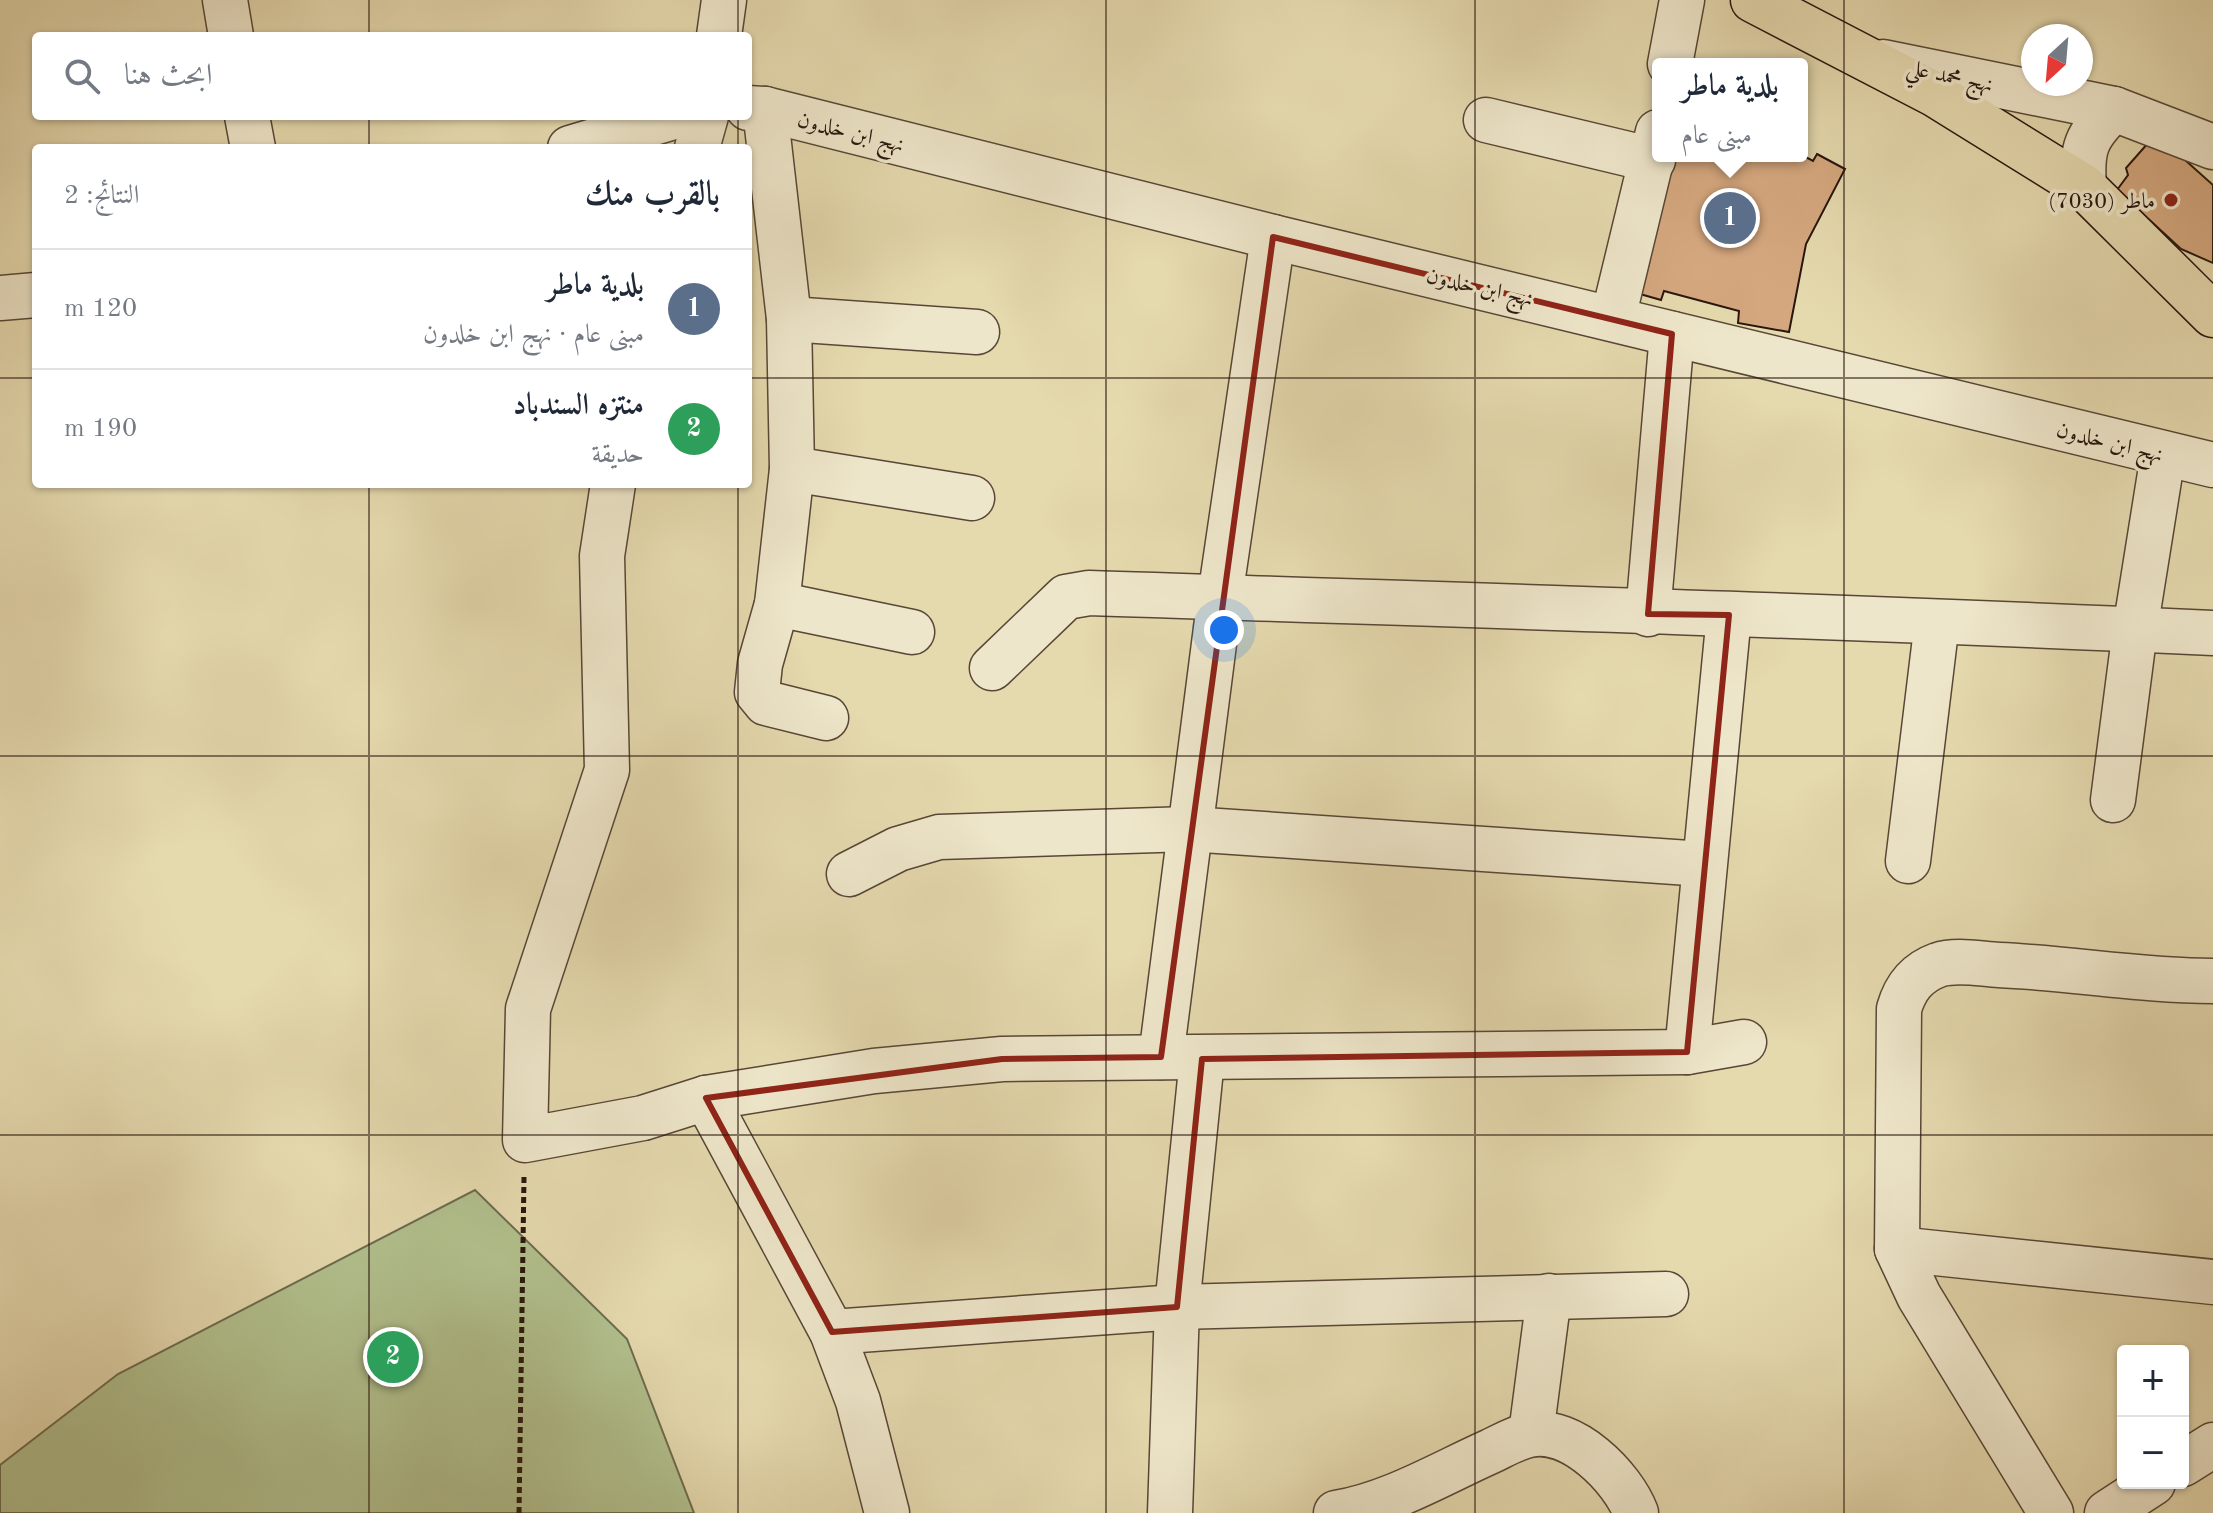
<!DOCTYPE html>
<html lang="ar">
<head>
<meta charset="utf-8">
<style>
  :root { --surface:#fff; --page:#f6f6f7; --text:#1f2937; --muted:#747a83; --line:#e0e1e3; --accent:#8f2418 }
  body { margin:0; font-family:"Old Standard TT",Amiri,serif; background:var(--page); color:var(--text); direction:rtl }
  .controls { position:absolute; right:24px; bottom:24px; display:grid; overflow:hidden; border-radius:8px; box-shadow:0 2px 6px #0004 }
  .controls button { width:72px; height:72px; display:grid; place-items:center; padding:0; border:0; border-bottom:2px solid var(--line); background:var(--surface); color:var(--text); font:40px sans-serif }
  .compass { position:absolute; left:2021px; top:24px; width:72px; height:72px; border-radius:50%; background:var(--surface); box-shadow:0 2px 6px #0004; rotate:206deg }
  .you { position:absolute; left:1224px; top:630px; width:28px; height:28px; margin:-20px; border:6px solid #fff; border-radius:50%; background:#1a73e8; box-shadow:0 0 0 12px #1a73e833 }
  .badge { display:grid; place-items:center; width:52px; height:52px; border-radius:50%; background:var(--accent); color:#fff; font-size:26px; font-weight:700 }
  .pin { position:absolute; translate:-50% -50%; border:4px solid #fff; box-shadow:0 2px 8px #0006 }
  .popup { position:absolute; left:1652px; top:58px; width:156px; height:104px; box-sizing:border-box; display:grid; place-content:center; border-radius:8px; background:var(--surface); filter:drop-shadow(0 2px 6px #0005); font-size:26px; white-space:nowrap; color:var(--muted) }
  .popup b { font-size:30px; color:var(--text) }
  .popup::after { content:''; position:absolute; left:50%; top:100%; margin-left:-16px; border:16px solid transparent; border-top-color:var(--surface) }
  .list { margin:0; padding:0; list-style:none }
  h2 { display:flex; justify-content:space-between; align-items:center; height:104px; margin:0; padding:0 32px; font-size:34px }
  h2 small { font-size:26px; font-weight:400; color:var(--muted) }
  .list li { display:grid; grid-template-columns:52px 1fr auto; gap:24px; align-items:center; box-sizing:border-box; height:120px; padding:0 32px; border-top:2px solid var(--line) }
  .list b { display:block; font-size:30px; white-space:nowrap }
  .list p { margin:0; font-size:26px; white-space:nowrap; color:var(--muted) }
  .list em { font-size:26px; font-style:normal; color:var(--muted) }
  .icon { flex:none; width:44px; height:44px; fill:none; stroke:currentColor; stroke-width:2; stroke-linecap:round; stroke-linejoin:round }
  .map { position:relative; flex:none; width:2213px; height:1513px; overflow:hidden; direction:ltr }
  .search { position:absolute; background:var(--surface); box-shadow:0 2px 6px #0004; left:32px; top:32px; width:720px; height:88px; display:flex; align-items:center; gap:20px; box-sizing:border-box; padding:0 28px; border-radius:8px; color:var(--muted); font-size:30px }
  .panel { position:absolute; background:var(--surface); box-shadow:0 2px 6px #0004; left:32px; top:144px; width:720px; height:344px; border-radius:8px; direction:rtl }
  .map>svg:first-child { display:block }
  .green { fill:#b1c08d; stroke:#6d6b4e; stroke-width:2 }
  .building { fill:#d4a77e; stroke:#29160e; stroke-width:2 }
  .lines { fill:none; stroke-linecap:round; stroke-linejoin:round }
  .minor-casing { stroke:#584736; stroke-width:47 }
  .major-casing { stroke:#29160e; stroke-width:47 }
  .path { stroke:#29160e; stroke-width:5; stroke-dasharray:6 4; stroke-linecap:butt }
  .minor { stroke:#eee6ca; stroke-width:44 }
  .major { stroke:#e5d9ae; stroke-width:44 }
  .marked { fill:none; stroke:#8f2418; stroke-width:6; stroke-linejoin:round }
  .grid { fill:none; stroke:#29160e; stroke-width:2; stroke-opacity:0.55 }
  .poi-dot { fill:#8f2418; stroke:#eee6ca; stroke-width:3 }
  .labels { text-anchor:middle; stroke-width:7; stroke-linejoin:round; paint-order:stroke }
  .street-label { font-size:22px; fill:#29160e; stroke:#eee6ca }
  .poi-label { font-size:22px; fill:#29160e; stroke:#eee6ca; text-anchor:end }
</style>
</head>
<body>
<div class="map">
<svg width="2213" height="1513" viewBox="0 0 2213 1513">
  <rect width="100%" height="100%" fill="#e5d9ae"/>
  <filter id="stains"><feTurbulence type="fractalNoise" baseFrequency=".0025" numOctaves="4"/><feColorMatrix values="0 0 0 0 .2 0 0 0 0 .09 0 0 0 0 .02 0 0 0 .5 -.17"/></filter>
  <radialGradient id="worn" r=".72"><stop offset=".6" stop-color="#630" stop-opacity="0"/><stop offset="1" stop-color="#630" stop-opacity=".3"/></radialGradient>
  <polygon class="green" points="475,1190 627,1339 694,1513 0,1513 0,1465 118,1374"/>
  <g class="building">
    <polygon points="2156,134 2213,185 2213,263 2181,249 2117,190 2128,175 2126,168"/>
    <polygon points="1817,154 1845,169 1806,244 1789,332 1738,323 1739,311 1664,291 1661,300 1626,290 1664,156 1802,155 1813,161"/>
  </g>
  <g class="lines">
    <defs>
      <g id="minor">
        <polyline points="225,0 231,36"/>
        <polyline points="719,36 724,0"/>
        <polyline points="1883,62 2114,109 2213,147"/>
        <polyline points="1670,64 1682,0"/>
        <polyline points="748,108 765,109 1273,237 2213,465"/>
        <polyline points="765,109 789,319 792,469 777,604 760,664 757,692 766,703 826,718"/>
        <polyline points="247,116 253,148"/>
        <polyline points="1486,120 1653,160"/>
        <polyline points="570,148 677,116"/>
        <polyline points="697,148 706,116"/>
        <path d="M2084,187C2081,148 2086,136 2114,109"/>
        <polyline points="0,298 36,295"/>
        <polyline points="1613,318 1658,132"/>
        <polyline points="789,319 977,332"/>
        <polyline points="792,469 972,498"/>
        <polyline points="613,484 602,556 607,770 528,1009 525,1140 643,1118 706,1098 874,1071 1002,1059 1687,1052 1744,1042"/>
        <polyline points="777,604 912,632"/>
        <polyline points="1648,614 1672,334"/>
        <path d="M992,668L1066,597L1089,593C1464,605 1838,616 2213,633"/>
        <polyline points="2113,800 2135,630 2163,455"/>
        <polyline points="1908,861 1937,622"/>
        <polyline points="849,874 898,849 939,837 1189,829 1704,864"/>
        <polyline points="1687,1052 1729,615"/>
        <polyline points="1161,1057 1220,597 1273,237"/>
        <polyline points="706,1098 832,1332 858,1401 887,1513"/>
        <polyline points="1897,1249 2213,1282"/>
        <polyline points="832,1332 1177,1307 1666,1294"/>
        <polyline points="1531,1434 1549,1296"/>
        <polyline points="2183,1464 2213,1445"/>
        <polyline points="1170,1513 1177,1307 1202,1059"/>
        <path d="M1336,1513C1390,1504 1440,1474 1489,1452C1502,1446 1515,1438 1529,1435C1572,1426 1622,1477 1636,1513"/>
        <path d="M2051,1513L1919,1296L1897,1249L1899,1009C1905,988 1916,973 1938,965C1956,959 1980,964 1999,965C2070,968 2141,981 2213,981"/>
        <polyline points="2107,1513 2153,1483"/>
      </g>
      <polyline id="major" points="1753,0 1936,95 2084,187 2213,315"/>
    </defs>
    <use href="#minor" class="minor-casing"/>
    <use href="#major" class="major-casing"/>
    <polyline class="path" points="519,1513 524,1177"/>
    <use href="#minor" class="minor"/>
    <use href="#major" class="major"/>
  </g>
  <path class="marked" d="M1273,237L1672,334L1648,614L1729,615L1687,1052L1202,1059L1177,1307L832,1332L706,1098L1002,1059L1161,1057Z"/>
  <path class="grid" d="M369,0V36M738,0V36M1106,0V1513M1475,0V1513M1844,0V1513M369,116V148M738,116V148M0,378H36M748,378H2213M369,484V1513M738,484V1513M0,756H2213M0,1135H2213"/>
  <circle class="poi-dot" cx="2171" cy="200" r="8"/>
  <g class="labels">
    <g class="street-label">
      <text transform="translate(1950 75) rotate(12)" y="8">نهج محمد علي</text>
      <text transform="translate(851 131) rotate(14)" y="8">نهج ابن خلدون</text>
      <text transform="translate(1480 286) rotate(13)" y="8">نهج ابن خلدون</text>
      <text transform="translate(2110 441) rotate(14)" y="8">نهج ابن خلدون</text>
    </g>
    <g class="poi-label">
      <text x="2155" y="208">ماطر (7030)</text>
    </g>
  </g>
  <rect width="100%" height="100%" filter="url(#stains)"/>
  <rect width="100%" height="100%" fill="url(#worn)"/>
</svg>
<div class="controls">
<button>+</button>
<button>−</button>
</div>
<svg class="compass" viewBox="-18 -18 36 36"><path d="M0-13l5 13h-10z" fill="#e53935"/><path d="M0 13l5-13h-10z" fill="#747a83"/></svg>
<div class="you"></div>
<div class="pin badge" style="left:1730px;top:218px;background:#5c6f8a">1</div>
<div class="popup"><b>بلدية ماطر</b>مبنى عام</div>
<div class="pin badge" style="left:393px;top:1357px;background:#2e9e5b">2</div>
<div class="search"><svg class="icon" aria-label="search" viewBox="0 0 24 24"><circle cx="10" cy="10" r="6"/><path d="M15 15l6 6"/></svg>ابحث هنا</div>
<section class="panel">
<h2>بالقرب منك<small>النتائج: 2</small></h2>
<ul class="list">
<li><span class="badge" style="background:#5c6f8a">1</span><div><b>بلدية ماطر</b><p>مبنى عام · نهج ابن خلدون</p></div><em>120 m</em></li>
<li><span class="badge" style="background:#2e9e5b">2</span><div><b>منتزه السندباد</b><p>حديقة</p></div><em>190 m</em></li>
</ul>
</section>
</div>
</body>
</html>
